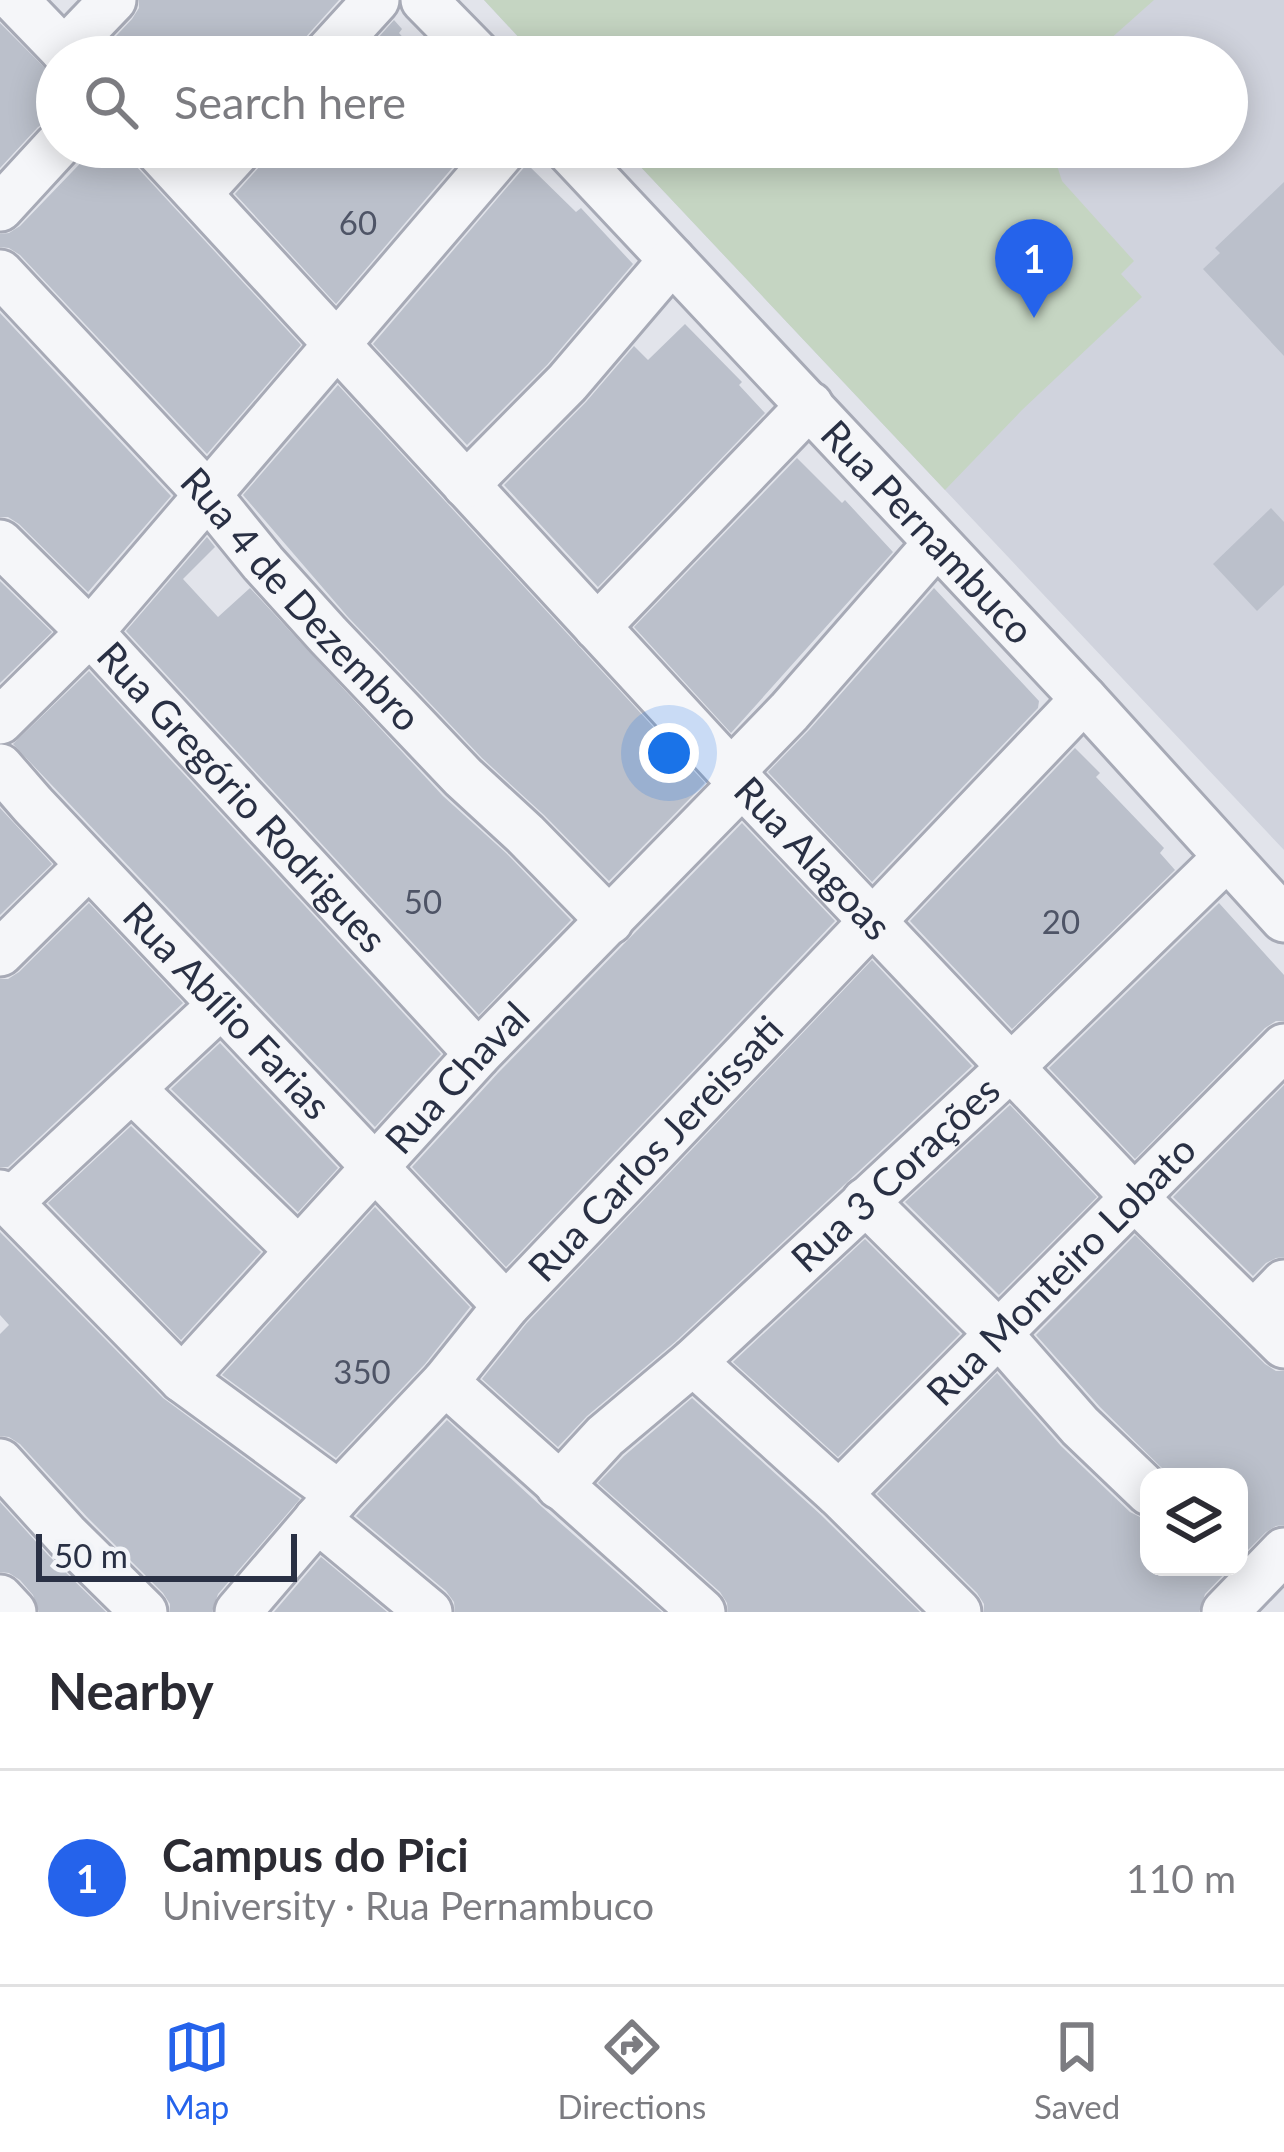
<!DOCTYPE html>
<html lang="en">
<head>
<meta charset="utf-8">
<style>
  :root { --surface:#fff; --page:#f7f7f7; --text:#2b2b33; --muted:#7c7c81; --line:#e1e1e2; --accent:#2563eb }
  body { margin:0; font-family:Lato,sans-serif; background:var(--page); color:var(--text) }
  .controls { position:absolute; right:36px; bottom:36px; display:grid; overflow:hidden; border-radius:24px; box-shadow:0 6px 30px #0003 }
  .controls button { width:108px; height:108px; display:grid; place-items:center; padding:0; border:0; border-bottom:3px solid var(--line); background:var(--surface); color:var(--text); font:60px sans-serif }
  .scale { position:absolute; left:36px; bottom:30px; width:261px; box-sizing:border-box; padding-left:12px; border:6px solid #293044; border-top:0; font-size:33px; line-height:42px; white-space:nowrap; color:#293044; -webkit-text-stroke:9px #f2f4f8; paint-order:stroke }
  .you { position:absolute; left:669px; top:753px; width:42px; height:42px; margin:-30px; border:9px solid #fff; border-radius:50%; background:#1a73e8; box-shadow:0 0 0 18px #1a73e833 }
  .badge { display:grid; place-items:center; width:78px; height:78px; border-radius:50%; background:var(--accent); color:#fff; font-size:39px; font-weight:700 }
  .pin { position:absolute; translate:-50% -99px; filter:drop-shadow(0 3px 6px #0008) }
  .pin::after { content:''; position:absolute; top:63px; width:42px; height:36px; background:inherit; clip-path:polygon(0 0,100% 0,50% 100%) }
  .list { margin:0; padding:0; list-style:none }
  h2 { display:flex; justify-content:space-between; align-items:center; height:156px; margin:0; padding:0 48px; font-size:51px }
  h2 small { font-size:39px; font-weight:400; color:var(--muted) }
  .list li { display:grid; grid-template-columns:78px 1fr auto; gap:36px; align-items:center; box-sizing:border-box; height:216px; padding:0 48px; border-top:3px solid var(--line) }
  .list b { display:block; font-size:45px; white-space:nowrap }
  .list p { margin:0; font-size:39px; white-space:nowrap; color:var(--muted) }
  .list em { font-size:39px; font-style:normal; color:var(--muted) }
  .icon { flex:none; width:66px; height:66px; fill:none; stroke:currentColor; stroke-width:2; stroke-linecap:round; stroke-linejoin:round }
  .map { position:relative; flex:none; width:1284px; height:1612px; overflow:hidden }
  .search { position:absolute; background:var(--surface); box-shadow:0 6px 30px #0003; left:36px; right:36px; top:36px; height:132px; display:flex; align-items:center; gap:30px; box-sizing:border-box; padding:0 42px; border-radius:66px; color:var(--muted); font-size:45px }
  .sheet { height:372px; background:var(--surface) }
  nav { display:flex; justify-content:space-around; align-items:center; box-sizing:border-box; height:168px; border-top:3px solid var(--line); background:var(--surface); font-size:33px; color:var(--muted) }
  nav a { display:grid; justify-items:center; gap:6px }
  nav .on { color:var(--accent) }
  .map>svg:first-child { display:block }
  .built { fill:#d0d3dd }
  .green { fill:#c5d5c2 }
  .building { fill:#bbc0cb }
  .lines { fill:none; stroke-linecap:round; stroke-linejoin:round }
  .minor-casing { stroke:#a7aab6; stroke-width:51 }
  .minor { stroke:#f5f6f9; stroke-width:45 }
  .labels { text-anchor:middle; stroke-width:10; stroke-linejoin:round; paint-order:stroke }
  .number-label { font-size:33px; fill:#4e5466 }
  .street-label { font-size:39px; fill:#293044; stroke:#f2f4f8 }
</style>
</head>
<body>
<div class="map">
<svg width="1284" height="1612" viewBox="0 0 1284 1612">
  <rect width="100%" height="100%" fill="#e2e4eb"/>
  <polygon class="built" points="484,0 1284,0 1284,850 622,147 1227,147 1227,57 537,57"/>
  <g class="green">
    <polygon points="484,0 1154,0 1090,57 537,57"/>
    <polygon points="622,147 1051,147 1062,181 1134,261 1121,274 1142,297 1022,410 945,490"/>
  </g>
  <g class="building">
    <polygon points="139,0 339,0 304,39 298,57 104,57 100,53 132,19 139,8"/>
    <polygon points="394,20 402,29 399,33 421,57 361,57"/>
    <polygon points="0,23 57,80 57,120 48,121 38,127 0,168"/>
    <polygon points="96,147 129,147 135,165 301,345 207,454 20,255 9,248 0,247 0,234 9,233 20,226"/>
    <polygon points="267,147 470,147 336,304 235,194 261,165"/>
    <polygon points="527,164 576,212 581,208 633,264 547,365 467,445 373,344"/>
    <polygon points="1284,182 1284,356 1203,269 1220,253 1215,248"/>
    <polygon points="0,313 171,496 88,592 19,524 8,517 0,517"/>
    <polygon points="685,324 742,382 739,385 765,413 598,587 504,485 586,402 634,346 648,360"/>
    <polygon points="338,385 705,783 609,881 544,815 482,758 348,617 243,495"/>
    <polygon points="797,458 842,503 845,500 893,552 731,733 634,627"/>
    <polygon points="1271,508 1284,522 1284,585 1257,611 1213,564"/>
    <polygon points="207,537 215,547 183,579 218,617 250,588 443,796 506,853 571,920 479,1015 126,631"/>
    <polygon points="0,581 52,632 0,683"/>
    <polygon points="934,588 1039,701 1038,708 872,882 768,772 809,730"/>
    <polygon points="89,671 441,1054 375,1127 13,744"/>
    <polygon points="1075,748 1100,773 1096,777 1164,848 1160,853 1175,870 1012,1029 910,921"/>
    <polygon points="0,808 52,864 0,915"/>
    <polygon points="742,823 835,921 506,1267 412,1167 498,1073"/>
    <polygon points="89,903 183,1003 8,1167 0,1167 0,979 8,979 19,972"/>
    <polygon points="1219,903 1284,975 1284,1021 1276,1021 1265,1028 1135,1159 1049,1068"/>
    <polygon points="872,960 972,1066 675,1342 587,1416 558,1447 482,1379 526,1324"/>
    <polygon points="220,1043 338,1168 298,1212 171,1089"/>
    <polygon points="1284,1085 1284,1257 1276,1258 1266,1263 1253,1276 1173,1197"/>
    <polygon points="1010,1105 1097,1197 999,1295 905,1202"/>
    <polygon points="131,1126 261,1252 181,1340 48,1203"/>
    <polygon points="375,1207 470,1307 425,1364 336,1458 222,1375"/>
    <polygon points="0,1232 163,1398 300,1499 218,1594 212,1612 170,1612 170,1604 163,1593 87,1517 20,1444 9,1437 0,1436 0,1334 9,1325 0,1315"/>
    <polygon points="1135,1235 1265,1364 1276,1371 1284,1371 1284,1525 1276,1526 1266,1532 1239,1559 1239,1477 1171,1477 1100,1407 1036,1335"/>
    <polygon points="865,1239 960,1334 838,1457 733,1362"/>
    <polygon points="997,1373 1061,1446 1130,1512 1142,1518 1149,1518 1149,1567 1231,1567 1205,1594 1199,1612 984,1612 984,1604 977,1593 877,1494"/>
    <polygon points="692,1398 820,1514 920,1612 728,1612 727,1603 720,1592 598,1483 624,1456"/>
    <polygon points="447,1420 542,1507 662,1612 455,1612 454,1602 446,1591 356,1516"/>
    <polygon points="0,1502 48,1555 106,1612 39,1612 33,1595 20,1580 9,1573 0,1572"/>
    <polygon points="321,1557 387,1612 274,1612"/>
  </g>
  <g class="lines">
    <defs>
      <g id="minor">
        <polyline points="15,0 70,57"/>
        <polyline points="424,0 480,57"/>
        <polyline points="64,51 113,0"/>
        <polyline points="324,57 376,0"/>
        <path id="s1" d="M155,147L731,772L1133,1196L1284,1345"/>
        <path id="s2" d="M566,147L1084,699L1284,919"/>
        <polyline points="199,193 241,147"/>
        <polyline points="0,208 57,146"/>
        <path id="s3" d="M0,273L207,494L263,563L328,635L463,777L525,834L610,921"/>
        <polyline points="466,485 567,383 672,260"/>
        <path id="s4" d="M0,543L90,632L478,1054"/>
        <polyline points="597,627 810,405"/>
        <polyline points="0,721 90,632 506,147"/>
        <path id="s5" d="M0,767L33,805L506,1306"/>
        <polyline points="731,772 789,712 936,544"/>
        <polyline points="0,953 89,865"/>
        <polyline points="133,1090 298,1250"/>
        <polyline points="0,1193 182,1379 339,1494"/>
        <polyline points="865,1201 999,1334 1080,1426 1149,1492"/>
        <polyline points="9,1203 221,1005"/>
        <polyline points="1254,1314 1284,1283"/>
        <polyline points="693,1362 839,1494 958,1612"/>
        <path id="s6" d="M182,1379L478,1054L742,784"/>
        <polyline points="445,1382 702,1612"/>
        <polyline points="0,1462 67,1536 144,1612"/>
        <path id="s7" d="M559,1486L605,1436L693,1362L1011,1067L1227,857"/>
        <path id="s8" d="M839,1494L1284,1047"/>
        <polyline points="317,1519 429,1612"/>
        <polyline points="0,1598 13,1612"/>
        <path id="s9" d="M238,1612L339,1494L445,1382L506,1306L1084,699"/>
        <polyline points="1225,1612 1284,1551"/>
      </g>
    </defs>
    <use href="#minor" class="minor-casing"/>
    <use href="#minor" class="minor"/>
  </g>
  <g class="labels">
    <g class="number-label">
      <text x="358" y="235">60</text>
      <text x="423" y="914">50</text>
      <text x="1061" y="934">20</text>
      <text x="362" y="1384">350</text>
    </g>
    <g class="street-label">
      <text dy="14" stroke="none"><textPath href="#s2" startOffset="528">Rua Pernambuco</textPath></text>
      <text dy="14" stroke="none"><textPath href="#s3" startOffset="444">Rua 4 de Dezembro</textPath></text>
      <text dy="14" stroke="none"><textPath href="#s4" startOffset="351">Rua Gregório Rodrigues</textPath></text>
      <text dy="14" stroke="none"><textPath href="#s1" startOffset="969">Rua Alagoas</textPath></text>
      <text dy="14" stroke="none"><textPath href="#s5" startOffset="333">Rua Abílio Farias</textPath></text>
      <text dy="14" stroke="none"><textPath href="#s6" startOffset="408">Rua Chaval</textPath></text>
      <text dy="14" stroke="none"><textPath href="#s9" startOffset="624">Rua Carlos Jereissati</textPath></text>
      <text dy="14" stroke="none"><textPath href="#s7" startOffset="459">Rua 3 Corações</textPath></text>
      <text dy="14" stroke="none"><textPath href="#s8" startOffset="315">Rua Monteiro Lobato</textPath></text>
    </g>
  </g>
</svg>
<div class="controls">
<button><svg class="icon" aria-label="layers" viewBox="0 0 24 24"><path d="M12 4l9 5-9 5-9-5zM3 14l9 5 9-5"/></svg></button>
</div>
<div class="scale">50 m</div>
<div class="you"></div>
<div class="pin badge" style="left:1034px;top:318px">1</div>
<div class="search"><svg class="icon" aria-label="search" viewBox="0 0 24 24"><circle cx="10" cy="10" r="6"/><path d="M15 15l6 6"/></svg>Search here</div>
</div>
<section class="sheet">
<h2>Nearby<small></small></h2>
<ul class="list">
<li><span class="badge">1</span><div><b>Campus do Pici</b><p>University · Rua Pernambuco</p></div><em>110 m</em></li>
</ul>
</section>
<nav>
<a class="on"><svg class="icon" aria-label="map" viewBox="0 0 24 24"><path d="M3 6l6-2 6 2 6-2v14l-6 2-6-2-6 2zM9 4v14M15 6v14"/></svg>Map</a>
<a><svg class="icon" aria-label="directions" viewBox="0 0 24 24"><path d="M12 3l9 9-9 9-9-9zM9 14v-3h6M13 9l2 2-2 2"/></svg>Directions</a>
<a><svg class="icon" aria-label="saved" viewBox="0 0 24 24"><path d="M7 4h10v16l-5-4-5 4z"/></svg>Saved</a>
</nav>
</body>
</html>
